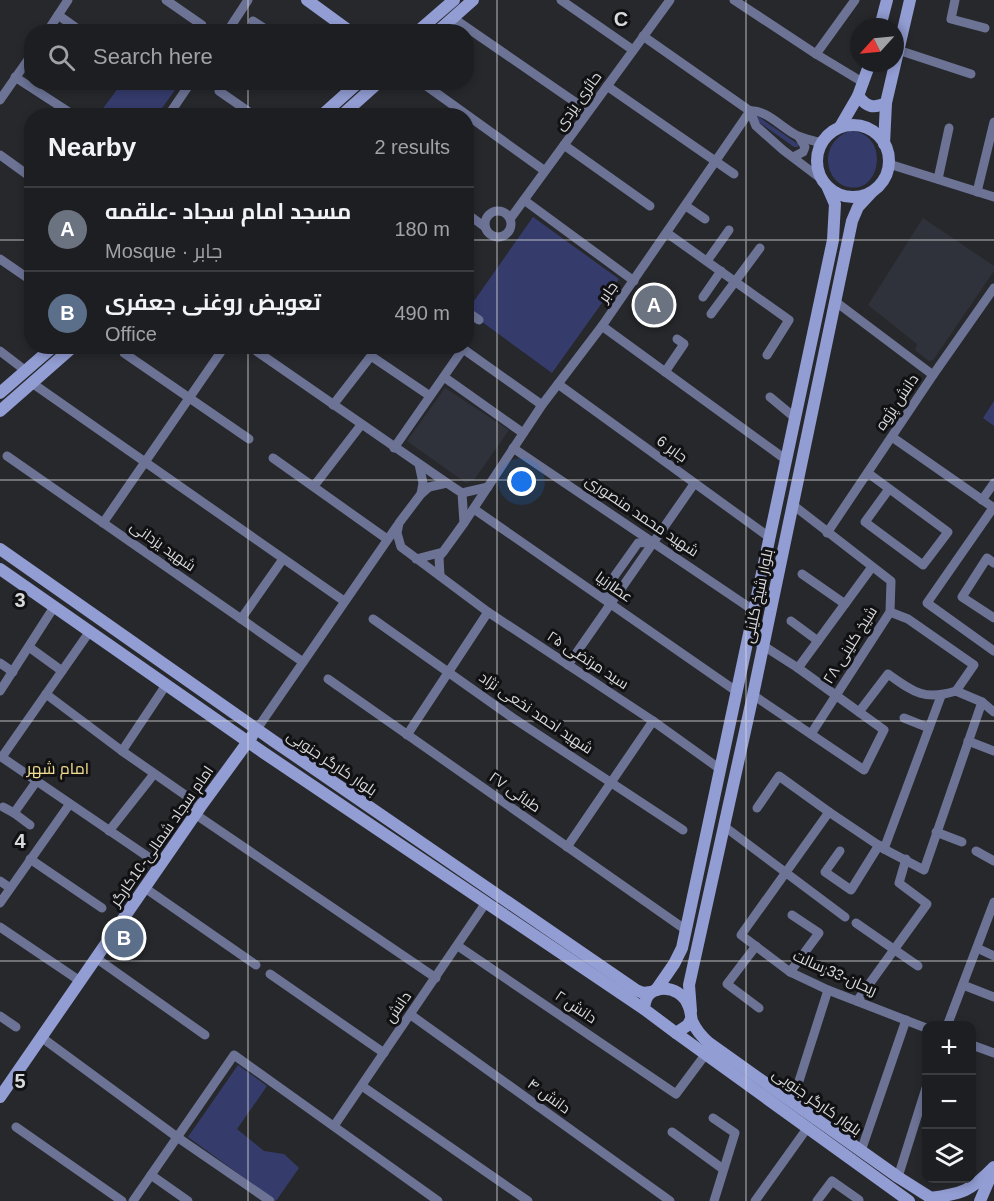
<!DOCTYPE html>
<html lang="en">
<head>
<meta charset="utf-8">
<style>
  :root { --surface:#1d1e21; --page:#2a2b2e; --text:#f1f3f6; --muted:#a0a2a5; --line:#3b3c3f; --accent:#1a73e8 }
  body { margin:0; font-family:Arial,Cairo,sans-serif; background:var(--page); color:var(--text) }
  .controls { position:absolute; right:18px; bottom:18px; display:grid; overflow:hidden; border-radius:12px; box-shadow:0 3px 9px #0003 }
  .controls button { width:54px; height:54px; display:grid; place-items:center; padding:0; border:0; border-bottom:2px solid var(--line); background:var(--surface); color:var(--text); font:30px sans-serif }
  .compass { position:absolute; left:850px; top:18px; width:54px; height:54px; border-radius:50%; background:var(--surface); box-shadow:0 3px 9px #0003; rotate:243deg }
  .you { position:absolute; left:522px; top:482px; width:21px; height:21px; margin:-15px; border:4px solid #fff; border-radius:50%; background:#1a73e8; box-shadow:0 0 0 9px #1a73e833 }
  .badge { display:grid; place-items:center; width:39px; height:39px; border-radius:50%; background:var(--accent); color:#fff; font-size:20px; font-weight:700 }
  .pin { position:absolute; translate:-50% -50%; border:3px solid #fff; box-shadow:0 2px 6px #0006 }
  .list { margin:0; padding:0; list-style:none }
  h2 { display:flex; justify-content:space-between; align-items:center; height:78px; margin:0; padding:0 24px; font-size:26px }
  h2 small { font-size:20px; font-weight:400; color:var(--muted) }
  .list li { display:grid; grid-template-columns:39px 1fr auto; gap:18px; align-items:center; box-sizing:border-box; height:84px; padding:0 24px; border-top:2px solid var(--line) }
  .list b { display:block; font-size:22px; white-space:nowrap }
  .list p { margin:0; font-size:20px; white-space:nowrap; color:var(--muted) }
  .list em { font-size:20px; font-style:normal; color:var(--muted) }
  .icon { flex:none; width:33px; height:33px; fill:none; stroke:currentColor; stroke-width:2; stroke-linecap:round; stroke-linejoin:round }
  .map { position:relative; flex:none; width:994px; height:1201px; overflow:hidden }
  .search { position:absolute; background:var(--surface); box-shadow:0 3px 9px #0003; left:24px; top:24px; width:450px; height:66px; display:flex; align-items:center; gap:15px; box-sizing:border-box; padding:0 21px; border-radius:24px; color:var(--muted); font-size:22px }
  .panel { position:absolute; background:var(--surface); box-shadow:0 3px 9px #0003; left:24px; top:108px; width:450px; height:246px; border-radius:24px }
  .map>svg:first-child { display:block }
  .built { fill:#30323b }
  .green { fill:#353c6c }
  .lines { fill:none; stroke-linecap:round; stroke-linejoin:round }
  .street { stroke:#6c7395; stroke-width:9 }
  .secondary { stroke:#929dd3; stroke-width:12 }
  .grid { fill:none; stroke:#d9dadc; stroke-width:1.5; stroke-opacity:0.55 }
  .labels { text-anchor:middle; stroke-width:6; stroke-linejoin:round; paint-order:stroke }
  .street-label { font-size:15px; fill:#d9dadc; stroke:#111113 }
  .neighbourhood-label { font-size:16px; fill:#f5e092; stroke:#111113 }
  .grid-label { font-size:20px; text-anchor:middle; font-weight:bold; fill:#d9dadc; stroke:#111113; stroke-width:6; stroke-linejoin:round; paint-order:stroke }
</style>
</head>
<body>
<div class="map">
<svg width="994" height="1201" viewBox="0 0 994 1201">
  <rect width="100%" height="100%" fill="#27282c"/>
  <g class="built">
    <polygon points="923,218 994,266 994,271 933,360 929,361 915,350 917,344 868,305"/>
    <polygon points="445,388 509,430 474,480 466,483 407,441"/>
  </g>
  <g class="green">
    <polygon points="122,83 122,82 180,83 157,115 98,115"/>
    <polygon points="756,115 798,144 798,147 794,147 753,118"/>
    <path d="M850,131C890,132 882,194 849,187C841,186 834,180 831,173C823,155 832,137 850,131Z"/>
    <polygon points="533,217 619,279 552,373 467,311"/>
    <polygon points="994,401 994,426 983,418"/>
    <polygon points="238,1065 267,1086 237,1129 264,1151 284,1154 299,1168 276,1201 188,1137"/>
  </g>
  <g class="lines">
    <g class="street">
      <polyline points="166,0 202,25"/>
      <polyline points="561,0 633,50"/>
      <polyline points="734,0 816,54 864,83"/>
      <polyline points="955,0 951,19 985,28"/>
      <polyline points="58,15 82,32"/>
      <polyline points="453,18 588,111"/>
      <polyline points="253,21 270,32"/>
      <polyline points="47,32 68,0"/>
      <polyline points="227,32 248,0"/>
      <polyline points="643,36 750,111"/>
      <polyline points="898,50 971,74"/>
      <polyline points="816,54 855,0"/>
      <polyline points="15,77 75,116"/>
      <polyline points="421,82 545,171"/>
      <polyline points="607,86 734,174"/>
      <polyline points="219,91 255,116"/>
      <polyline points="0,100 32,54"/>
      <polyline points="750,111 756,126 783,150 820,178"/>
      <path d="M750,111C766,109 783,129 798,136C805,139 814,141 822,143"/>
      <polyline points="168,116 191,82"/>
      <polyline points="564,145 650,206"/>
      <polyline points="0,155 32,178"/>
      <polyline points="793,157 803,152 805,147 799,137"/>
      <polyline points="889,164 994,197"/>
      <polyline points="938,179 949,128"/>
      <polyline points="977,192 994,122"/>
      <polyline points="524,200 634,281"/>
      <polyline points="686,206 705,219"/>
      <circle cx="498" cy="224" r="13"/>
      <polyline points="466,213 485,227"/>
      <polyline points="510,219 670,0"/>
      <polyline points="667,233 789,320 767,355"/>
      <polyline points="0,259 32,281"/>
      <polyline points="707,261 729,230"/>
      <polyline points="703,297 721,271"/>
      <polyline points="836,302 933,375"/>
      <polyline points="466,311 479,320"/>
      <polyline points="711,314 760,248"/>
      <polyline points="602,326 785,459"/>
      <polyline points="249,346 447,483"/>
      <polyline points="459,346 542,405"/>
      <polyline points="0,351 26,371"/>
      <polyline points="124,353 249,439"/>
      <polyline points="665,372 684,344 677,339"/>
      <polyline points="444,377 523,433"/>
      <polyline points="32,383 344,601"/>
      <polyline points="558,384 769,537"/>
      <polyline points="770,397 794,417"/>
      <polyline points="333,405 371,356 430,396"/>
      <polyline points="892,437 994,508"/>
      <polyline points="394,448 463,349"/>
      <polyline points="513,448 753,610"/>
      <polyline points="7,456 303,662"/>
      <polyline points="273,458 387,539"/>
      <polyline points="419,464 423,483 421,494"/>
      <polyline points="868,473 948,532 923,565 865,522 889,489"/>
      <polyline points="314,486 361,425"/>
      <polyline points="462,493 488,487"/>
      <polyline points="982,500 994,483"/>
      <polyline points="793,505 891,581 890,612 811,734"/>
      <polyline points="993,508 927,603 994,651"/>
      <polyline points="474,509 736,691"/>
      <polyline points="103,523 225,346"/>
      <polyline points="464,523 542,405 602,326 750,111"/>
      <polyline points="827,533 933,375 994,288"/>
      <polyline points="416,559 443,552 464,523 462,493 447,483 429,487 421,494 399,523 397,533 401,547 488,612 653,721 720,769"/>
      <polyline points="994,563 987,558 962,597 994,618"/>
      <polyline points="802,574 845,604"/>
      <polyline points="440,576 439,557 443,552"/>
      <polyline points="611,603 606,588 638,543 653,542"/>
      <polyline points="890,612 908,619 974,665 956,691"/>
      <polyline points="241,619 283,559"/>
      <polyline points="373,619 513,718 683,830"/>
      <polyline points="791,621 818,641"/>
      <path d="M748,636L798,668L859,712L888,674C913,692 924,701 956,691L982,702L994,712"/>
      <polyline points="29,647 62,671"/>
      <polyline points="0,663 13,672"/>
      <polyline points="568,665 694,484"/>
      <polyline points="798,668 872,567"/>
      <polyline points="328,679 686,930"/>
      <polyline points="0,691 54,607"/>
      <polyline points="46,694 122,751 201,806"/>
      <polyline points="753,695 864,770 884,730 859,712"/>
      <polyline points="904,718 929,728"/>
      <polyline points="257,729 397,526"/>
      <polyline points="407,735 488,612"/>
      <polyline points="968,741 994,751"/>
      <polyline points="122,751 166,685"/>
      <polyline points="0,756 160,865"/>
      <polyline points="2,757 90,631"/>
      <polyline points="3,807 14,813 36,782"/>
      <polyline points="757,808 779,776 829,812 741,935 790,972 828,990 926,1028"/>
      <polyline points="829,812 884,849 924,870 982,702"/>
      <polyline points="14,813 30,825"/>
      <polyline points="195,814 436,978"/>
      <polyline points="725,827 845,917"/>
      <polyline points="109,831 154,774"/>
      <polyline points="936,832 962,842"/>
      <polyline points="567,847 653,721"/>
      <polyline points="884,849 941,696"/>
      <polyline points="840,851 825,872 851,890 879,845"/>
      <polyline points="976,851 994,861"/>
      <polyline points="30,859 102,908"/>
      <polyline points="0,881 10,888"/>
      <polyline points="145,888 256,965"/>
      <polyline points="0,903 69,805"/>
      <polyline points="856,923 918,966"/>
      <polyline points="0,927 80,981"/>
      <polyline points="458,946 676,1094 705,1055"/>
      <polyline points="756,946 727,984 759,1008"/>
      <polyline points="977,948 994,956"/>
      <polyline points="96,958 205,1035"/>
      <polyline points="790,972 819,933 792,915"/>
      <polyline points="270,974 384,1053"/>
      <polyline points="963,985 994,997"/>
      <polyline points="857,1001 927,904 899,883 906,859"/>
      <polyline points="411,1015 670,1201"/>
      <polyline points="0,1016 16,1027"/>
      <polyline points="947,1026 994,902"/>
      <polyline points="41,1037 177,1137 270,1201"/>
      <polyline points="972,1045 994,1053"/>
      <polyline points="362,1086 528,1201"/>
      <polyline points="792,1103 828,990"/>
      <polyline points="713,1118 735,1133 714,1201"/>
      <polyline points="334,1126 485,904"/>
      <polyline points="16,1127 122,1201"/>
      <polyline points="672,1132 723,1169"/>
      <polyline points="861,1151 906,1020"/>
      <polyline points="151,1175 188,1201"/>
      <polyline points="898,1177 926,1088"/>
      <polyline points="133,1201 234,1055 438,1201"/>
      <polyline points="755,1201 808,1127"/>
      <polyline points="817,1201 832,1181 859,1200"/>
    </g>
    <g class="secondary">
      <polyline points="307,0 351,32"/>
      <polyline points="880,27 887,0"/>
      <polyline points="417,32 454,0"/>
      <polyline points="437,32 473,0"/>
      <path d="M858,96C867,107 873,109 886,103"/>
      <polyline points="321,116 359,82"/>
      <polyline points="341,116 379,82"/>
      <circle cx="853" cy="161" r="36"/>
      <polyline points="840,127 858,96 870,63"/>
      <polyline points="884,144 886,103 910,0"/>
      <polyline points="0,393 54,346"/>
      <polyline points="0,411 74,346"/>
      <polyline points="0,549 275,742 636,990 643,993 651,992"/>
      <polyline points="0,569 264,753 644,1009"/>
      <polyline points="656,990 674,964 682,948 833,240 835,204 828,188"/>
      <polyline points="691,1011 689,985 753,695 852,221 858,207 871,193"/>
      <path d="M691,1019L688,1025L676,1033L644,1009C645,999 648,991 660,989C673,987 685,995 689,1007C691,1012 691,1017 692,1021C696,1030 702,1037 709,1043L898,1177L936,1201"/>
      <polyline points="676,1033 909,1201"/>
      <polyline points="0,1097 201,806 252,736"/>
      <path d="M930,1198C962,1194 971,1191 994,1167"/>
      <polyline points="980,1201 992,1173"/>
    </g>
  </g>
  <path class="grid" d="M248,0V32M497,0V1201M746,0V1201M248,82V116M0,240H32M466,240H994M248,346V1201M0,480H994M0,721H994M0,961H994"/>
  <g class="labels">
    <g class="street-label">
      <text transform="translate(578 101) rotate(-54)" y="5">حائری یزدی</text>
      <text transform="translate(608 292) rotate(-55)" y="5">جابر</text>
      <text transform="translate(897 402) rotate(-56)" y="5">دانش پژوه</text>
      <text transform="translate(672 449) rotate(36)" y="5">جابر 6</text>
      <text transform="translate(642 516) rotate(34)" y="5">شهید محمد منصوری</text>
      <text transform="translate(163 546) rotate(35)" y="5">شهید یزدانی</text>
      <text transform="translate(614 587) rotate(35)" y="5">عطارنیا</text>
      <text transform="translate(758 596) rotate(-78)" y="5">بلوار شیخ کلینی</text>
      <text transform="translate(850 645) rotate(-58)" y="5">شیخ کلینی ۲۸</text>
      <text transform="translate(588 660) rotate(33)" y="5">۲۵ سید مرتضی</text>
      <text transform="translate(536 713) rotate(34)" y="5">شهید احمد نخعی نژاد</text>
      <text transform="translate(332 763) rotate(34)" y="5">بلوار کارگر جنوبی</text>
      <text transform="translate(515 792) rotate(35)" y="5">طبائی ۲۷</text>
      <text transform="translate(162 836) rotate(-55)" y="5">امام سجاد شمالی-10کارگر</text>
      <text transform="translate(835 973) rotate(24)" y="5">ریحان-33رسالت</text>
      <text transform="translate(398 1007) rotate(-55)" y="5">دانش</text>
      <text transform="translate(576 1007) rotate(34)" y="5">دانش ۲</text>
      <text transform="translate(549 1096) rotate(36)" y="5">دانش ۴</text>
      <text transform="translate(817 1102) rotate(35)" y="5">بلوار کارگر جنوبی</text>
    </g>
    <g class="neighbourhood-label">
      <text x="58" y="774">امام شهر</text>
    </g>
  </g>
  <g class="grid-label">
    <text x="621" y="26">C</text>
    <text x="20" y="607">3</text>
    <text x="20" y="848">4</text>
    <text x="20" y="1088">5</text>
  </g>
</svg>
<div class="controls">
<button>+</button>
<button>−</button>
<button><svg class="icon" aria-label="layers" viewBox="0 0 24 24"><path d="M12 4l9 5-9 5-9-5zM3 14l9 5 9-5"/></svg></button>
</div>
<svg class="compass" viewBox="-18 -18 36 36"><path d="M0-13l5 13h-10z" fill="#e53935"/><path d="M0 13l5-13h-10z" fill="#a0a2a5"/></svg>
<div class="you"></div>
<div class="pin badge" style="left:654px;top:305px;background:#6b7280">A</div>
<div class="pin badge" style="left:124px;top:938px;background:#5c6f8a">B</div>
<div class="search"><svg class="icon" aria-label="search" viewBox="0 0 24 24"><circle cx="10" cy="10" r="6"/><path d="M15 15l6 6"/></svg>Search here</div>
<section class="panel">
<h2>Nearby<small>2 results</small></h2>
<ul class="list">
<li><span class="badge" style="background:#6b7280">A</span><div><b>مسجد امام سجاد -علقمه</b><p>Mosque · جابر</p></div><em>180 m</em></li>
<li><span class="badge" style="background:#5c6f8a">B</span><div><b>تعویض روغنی جعفری</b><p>Office</p></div><em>490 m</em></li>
</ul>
</section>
</div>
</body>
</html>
